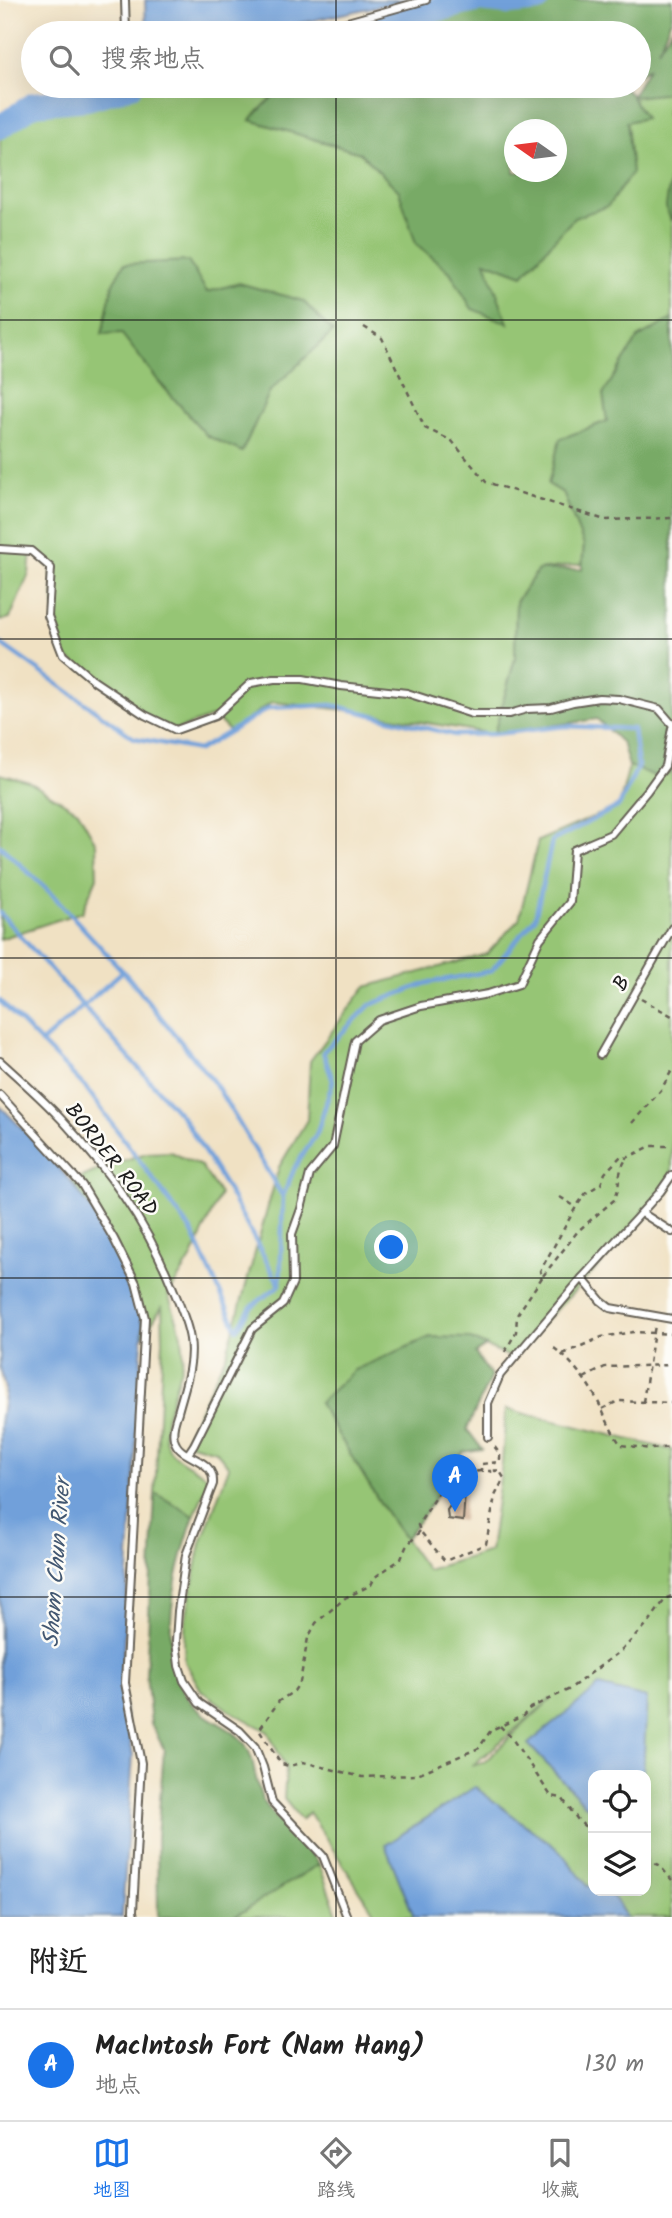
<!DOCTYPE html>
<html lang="zh">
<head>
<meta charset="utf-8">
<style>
  :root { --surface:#fff; --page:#f6f6f6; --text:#222; --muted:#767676; --line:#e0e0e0; --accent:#1a73e8 }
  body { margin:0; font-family:Kalam,"LXGW WenKai TC",sans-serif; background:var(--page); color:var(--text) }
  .controls { position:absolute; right:21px; bottom:21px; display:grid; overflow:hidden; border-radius:14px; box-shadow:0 7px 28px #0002 }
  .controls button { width:63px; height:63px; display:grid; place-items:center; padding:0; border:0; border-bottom:2px solid var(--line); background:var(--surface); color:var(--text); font:35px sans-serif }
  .compass { position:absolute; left:504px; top:119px; width:63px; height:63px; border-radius:50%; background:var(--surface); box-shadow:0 7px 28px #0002; rotate:284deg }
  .you { position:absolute; left:392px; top:1248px; width:24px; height:24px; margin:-18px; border:5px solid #fff; border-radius:50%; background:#1a73e8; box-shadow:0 0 0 10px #1a73e833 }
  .badge { display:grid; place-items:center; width:46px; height:46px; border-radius:50%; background:var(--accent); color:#fff; font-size:23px; font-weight:700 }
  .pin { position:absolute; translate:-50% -58px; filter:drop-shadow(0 2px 4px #0008) }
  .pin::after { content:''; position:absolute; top:37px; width:24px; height:21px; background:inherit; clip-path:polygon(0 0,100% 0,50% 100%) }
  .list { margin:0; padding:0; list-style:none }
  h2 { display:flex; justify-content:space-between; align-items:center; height:91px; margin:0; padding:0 28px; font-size:30px }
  h2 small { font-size:23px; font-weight:400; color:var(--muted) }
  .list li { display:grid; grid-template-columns:46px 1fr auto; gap:21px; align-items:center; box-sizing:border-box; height:112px; padding:0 28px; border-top:2px solid var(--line) }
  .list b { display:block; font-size:26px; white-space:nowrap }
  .list p { margin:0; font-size:23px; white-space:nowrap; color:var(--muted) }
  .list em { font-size:23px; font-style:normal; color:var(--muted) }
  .icon { flex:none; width:38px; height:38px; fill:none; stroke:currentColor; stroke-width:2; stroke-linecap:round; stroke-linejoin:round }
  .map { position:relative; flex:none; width:672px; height:1917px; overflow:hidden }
  .search { position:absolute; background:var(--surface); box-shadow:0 7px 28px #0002; left:21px; right:21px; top:21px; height:77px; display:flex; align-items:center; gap:18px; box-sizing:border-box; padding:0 24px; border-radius:38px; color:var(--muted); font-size:26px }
  .sheet { height:203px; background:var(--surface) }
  nav { display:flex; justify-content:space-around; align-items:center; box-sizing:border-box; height:98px; border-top:2px solid var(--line); background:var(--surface); font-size:19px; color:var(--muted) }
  nav a { display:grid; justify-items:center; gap:4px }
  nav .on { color:var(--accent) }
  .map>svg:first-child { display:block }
  .green { fill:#96c574; stroke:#597048; stroke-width:2; fill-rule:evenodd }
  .forest { fill:#78aa66; stroke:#4a6341; stroke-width:2; fill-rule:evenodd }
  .water { fill:#71a0da; stroke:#465e7b; stroke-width:2 }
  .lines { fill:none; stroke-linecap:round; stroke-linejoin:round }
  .stream { stroke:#71a0da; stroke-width:4.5 }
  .river { stroke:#71a0da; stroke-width:24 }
  .building { fill:#caa585 }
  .service-casing { stroke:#666156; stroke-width:10 }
  .path { stroke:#666156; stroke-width:2.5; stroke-dasharray:5 5; stroke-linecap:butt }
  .service { stroke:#fff; stroke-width:6 }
  .grid { fill:none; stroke:#1c1c1c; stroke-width:2; stroke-opacity:0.55 }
  .labels { text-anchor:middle; stroke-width:5; stroke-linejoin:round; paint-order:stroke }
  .street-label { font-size:21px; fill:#1c1c1c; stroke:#fdfcf7 }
  .water-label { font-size:23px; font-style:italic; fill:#425771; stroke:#fdfcf7 }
</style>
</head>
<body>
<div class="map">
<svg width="672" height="1917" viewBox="0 0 672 1917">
  <rect width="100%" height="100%" fill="#fdfcf7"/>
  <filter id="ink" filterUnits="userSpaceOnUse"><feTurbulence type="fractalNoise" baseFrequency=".0143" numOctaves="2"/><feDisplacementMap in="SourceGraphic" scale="14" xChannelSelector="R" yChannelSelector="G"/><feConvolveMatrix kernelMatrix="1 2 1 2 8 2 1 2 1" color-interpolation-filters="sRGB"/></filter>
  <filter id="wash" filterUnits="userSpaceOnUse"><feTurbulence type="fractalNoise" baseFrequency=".00686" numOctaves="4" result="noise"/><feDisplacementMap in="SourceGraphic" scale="28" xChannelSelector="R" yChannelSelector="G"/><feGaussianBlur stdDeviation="1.57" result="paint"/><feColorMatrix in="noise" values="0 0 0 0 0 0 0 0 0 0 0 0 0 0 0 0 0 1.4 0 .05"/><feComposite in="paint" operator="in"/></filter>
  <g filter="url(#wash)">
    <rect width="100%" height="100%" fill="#f0e1c3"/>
    <g class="green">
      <polygon points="129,86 284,86 343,141 401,177 491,278 484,261 624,98 672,88 672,330 613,432 548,484 563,493 584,545 582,564 538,570 516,602 515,658 494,734 355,711 272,702 230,732 214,716 176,730 152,719 63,655 55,611 51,568 31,552 29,574 10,618 0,621 0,126 34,104 75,100"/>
      <path d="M672,764V1183L648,1216L510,1357L468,1338L319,1403L387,1514L427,1570L490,1551L502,1464L506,1409L672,1450V1917H377L309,1812L301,1820L284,1799L286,1769L268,1732L227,1709L201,1690L185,1662L184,1645L186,1617L201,1543L229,1467L216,1451L184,1442L227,1353L279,1167L307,1120L310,1061L365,987L487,954L519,919L538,841L619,806L629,766ZM551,1699L484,1762L472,1766ZM593,1775H646V1891H593Z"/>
      <polygon points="0,774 29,782 78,811 96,843 97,877 82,912 0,939"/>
      <path d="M171,1152L201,1166L220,1194L192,1257L168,1295C174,1312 182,1330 183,1348C185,1374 158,1421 166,1443C172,1459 195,1467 208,1477L206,1488L194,1516L155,1493L163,1341L162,1307L142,1338C145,1286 101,1224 72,1182L105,1167L146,1153Z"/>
      <polygon points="319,1864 338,1917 234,1917"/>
    </g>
    <g class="forest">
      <path d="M538,0H672V17L658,50L672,28V93L632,97L645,118L627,122L632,173L608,206L574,218L523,275L485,261L508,323L472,309L450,272L416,244L399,191L360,153L250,120L283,86H627L625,88L632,96L649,67L639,75V33H362L415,15ZM514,130H556V172H514Z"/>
      <polygon points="672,94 672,224 666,207 672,165 667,113"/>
      <polygon points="188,261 207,292 239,283 303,301 333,332 270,391 242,452 207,436 160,383 121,333 102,334 113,283 124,264"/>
      <polygon points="672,319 672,772 657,777 629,766 622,743 597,719 494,734 515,659 516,602 538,570 582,569 584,545 563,493 548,484 560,439 607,421 603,394 638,338"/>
      <polygon points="430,1337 468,1338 486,1346 475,1353 491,1376 467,1429 482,1449 463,1452 426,1512 405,1539 387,1514 319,1403 354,1370"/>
      <path d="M155,1493L194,1516C176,1568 152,1660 194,1706C208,1721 233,1727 245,1744C256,1760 254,1783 263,1800C277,1824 303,1841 319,1864L234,1917H158L157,1837L164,1749L151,1724L146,1675Z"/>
    </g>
    <g class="water">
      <polygon points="145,0 407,0 254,33 146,33"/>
      <path d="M0,1106C49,1155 96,1203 124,1267C132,1286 137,1305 143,1324L121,1691L133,1755L122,1917H0V1425L5,1389L0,1367Z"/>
      <polygon points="599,1686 647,1698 643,1775 593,1775 593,1813 528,1744"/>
      <path d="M475,1787L560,1851L587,1885L593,1887V1891C615,1891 616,1901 626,1917H414L385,1845Z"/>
    </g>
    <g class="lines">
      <g class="stream">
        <polyline points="0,643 134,738 199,750 269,708 332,705 455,735 494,734 566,726 633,729 638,766 619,806 552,841 535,918 491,971 427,983 370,1005 323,1052 333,1081 317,1133 295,1167 283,1196 280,1285 251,1307 237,1329 192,1232 86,1088 0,1001"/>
        <polyline points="0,846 51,893 129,978 216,1085 282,1195"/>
        <polyline points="0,913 184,1119 226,1187 278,1282"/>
        <polyline points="41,1043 123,971"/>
      </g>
      <g class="river">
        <polyline points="362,33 391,20 480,0 509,3 538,0"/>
        <polyline points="0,127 34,104 87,99 131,86"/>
      </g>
    </g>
    <g id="blocks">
      <polygon class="building" points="465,1492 463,1521 448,1519 447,1510 450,1506 454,1505"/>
    </g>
  </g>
  <g filter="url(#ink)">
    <use href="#blocks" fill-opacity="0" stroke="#666156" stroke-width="2"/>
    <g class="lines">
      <defs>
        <g id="service">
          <polyline points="125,0 126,33"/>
          <polyline points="308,33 426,0"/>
          <polyline points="0,549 31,551 51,568 48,616 63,655 94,681 145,715 176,730 215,716 251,683 274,679 303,679 341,686 407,693 472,714 509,714 527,709 551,708 573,702 599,698 619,699 659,709 672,724"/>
          <polyline points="600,1055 672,928"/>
          <path d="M0,1061C21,1080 43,1099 62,1120C108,1170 145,1220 171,1284C178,1301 187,1320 190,1339C194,1364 184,1389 178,1412C175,1421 172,1430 174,1439C179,1461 215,1456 213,1484L186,1555L178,1611L176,1641L179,1666L184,1681L199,1703L240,1731L255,1747L263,1767L272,1802L323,1856L347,1917"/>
          <polyline points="0,1095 82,1185 114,1239 136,1283 145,1318 125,1683 141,1763 133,1911 134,1917"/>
          <polyline points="642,1213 672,1232"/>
          <polyline points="582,1278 601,1301 610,1308 672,1319"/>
          <polyline points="488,1437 488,1403 500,1375 582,1278 660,1192 672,1175"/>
          <polyline points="188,1454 194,1445 252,1329 283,1304 293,1282 292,1234 301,1209 310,1174 333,1146 355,1041 379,1020 421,1006 488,994 519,984 540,939 570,902 574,850 611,834 647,791 665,766 672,728"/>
        </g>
      </defs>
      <use href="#service" class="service-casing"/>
      <g class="path">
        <polyline points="364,327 382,338 425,428 452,441 486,482 605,520 672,518"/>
        <polyline points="641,999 672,1016"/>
        <polyline points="632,1123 661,1090 672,1070"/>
        <polyline points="560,1197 576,1207"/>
        <path d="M543,1276L578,1231L614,1200C622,1185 615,1175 627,1158"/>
        <path d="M554,1348C574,1363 592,1387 602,1410C608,1423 613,1434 621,1445L651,1449L672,1447"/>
        <polyline points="505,1352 516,1332 517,1315 543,1276 540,1271 576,1207 586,1193 601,1184 605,1173 621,1156 627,1158 651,1146 672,1146"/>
        <polyline points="563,1354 602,1337 633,1332 672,1334"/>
        <polyline points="584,1378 605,1367 672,1365"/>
        <polyline points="643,1402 655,1325"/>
        <polyline points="602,1409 618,1401 672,1403"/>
        <polyline points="481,1471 451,1474 418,1525 420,1531 445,1561 486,1544 495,1496 504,1478 499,1470 495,1471 495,1463"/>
        <polyline points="491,1473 491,1471 481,1471 481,1464 500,1462 500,1454 494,1446"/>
        <polyline points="420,1531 406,1547 401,1559 375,1577 371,1585 345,1598 316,1623 308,1638 300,1682 294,1691 279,1701 259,1730 281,1764 290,1766 303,1762 362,1777 415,1775 479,1748 491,1730 523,1716 530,1708 568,1690 622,1650 649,1622 666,1598 672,1596"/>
        <polyline points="500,1726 511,1737 551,1796 562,1798 578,1820 593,1834"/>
        <polyline points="646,1859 659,1865 672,1880"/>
      </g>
      <use href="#service" class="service"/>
    </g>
  </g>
  <path class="grid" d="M336,0V33M336,86V1917M0,320H672M0,639H672M0,958H672M0,1278H672M0,1597H672"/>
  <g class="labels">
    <g class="street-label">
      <text transform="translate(621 983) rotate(-60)" y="7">B</text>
      <text transform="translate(112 1159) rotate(52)" y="7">BORDER ROAD</text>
    </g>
    <g class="water-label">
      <text transform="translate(56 1563) rotate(-86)" y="8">Sham Chun River</text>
    </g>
  </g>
</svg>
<div class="controls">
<button><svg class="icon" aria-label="locate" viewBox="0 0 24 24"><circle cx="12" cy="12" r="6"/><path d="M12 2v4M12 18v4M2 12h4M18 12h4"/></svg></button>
<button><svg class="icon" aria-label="layers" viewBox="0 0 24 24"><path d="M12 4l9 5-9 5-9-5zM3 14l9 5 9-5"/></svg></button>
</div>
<svg class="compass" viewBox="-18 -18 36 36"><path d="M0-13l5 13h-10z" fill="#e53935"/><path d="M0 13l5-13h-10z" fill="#767676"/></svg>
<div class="you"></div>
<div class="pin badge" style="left:455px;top:1512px">A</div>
<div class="search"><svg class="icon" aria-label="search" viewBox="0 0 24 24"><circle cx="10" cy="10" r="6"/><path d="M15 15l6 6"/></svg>搜索地点</div>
</div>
<section class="sheet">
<h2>附近<small></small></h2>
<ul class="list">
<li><span class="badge">A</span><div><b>MacIntosh Fort (Nam Hang)</b><p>地点</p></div><em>130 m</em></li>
</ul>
</section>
<nav>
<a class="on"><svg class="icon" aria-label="map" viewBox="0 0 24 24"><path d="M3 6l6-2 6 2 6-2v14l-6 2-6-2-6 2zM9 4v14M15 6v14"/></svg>地图</a>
<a><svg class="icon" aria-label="directions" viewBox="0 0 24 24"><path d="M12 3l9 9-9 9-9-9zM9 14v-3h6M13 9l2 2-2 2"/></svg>路线</a>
<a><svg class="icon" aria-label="saved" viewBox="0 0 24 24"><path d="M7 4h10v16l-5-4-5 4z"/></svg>收藏</a>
</nav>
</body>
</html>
